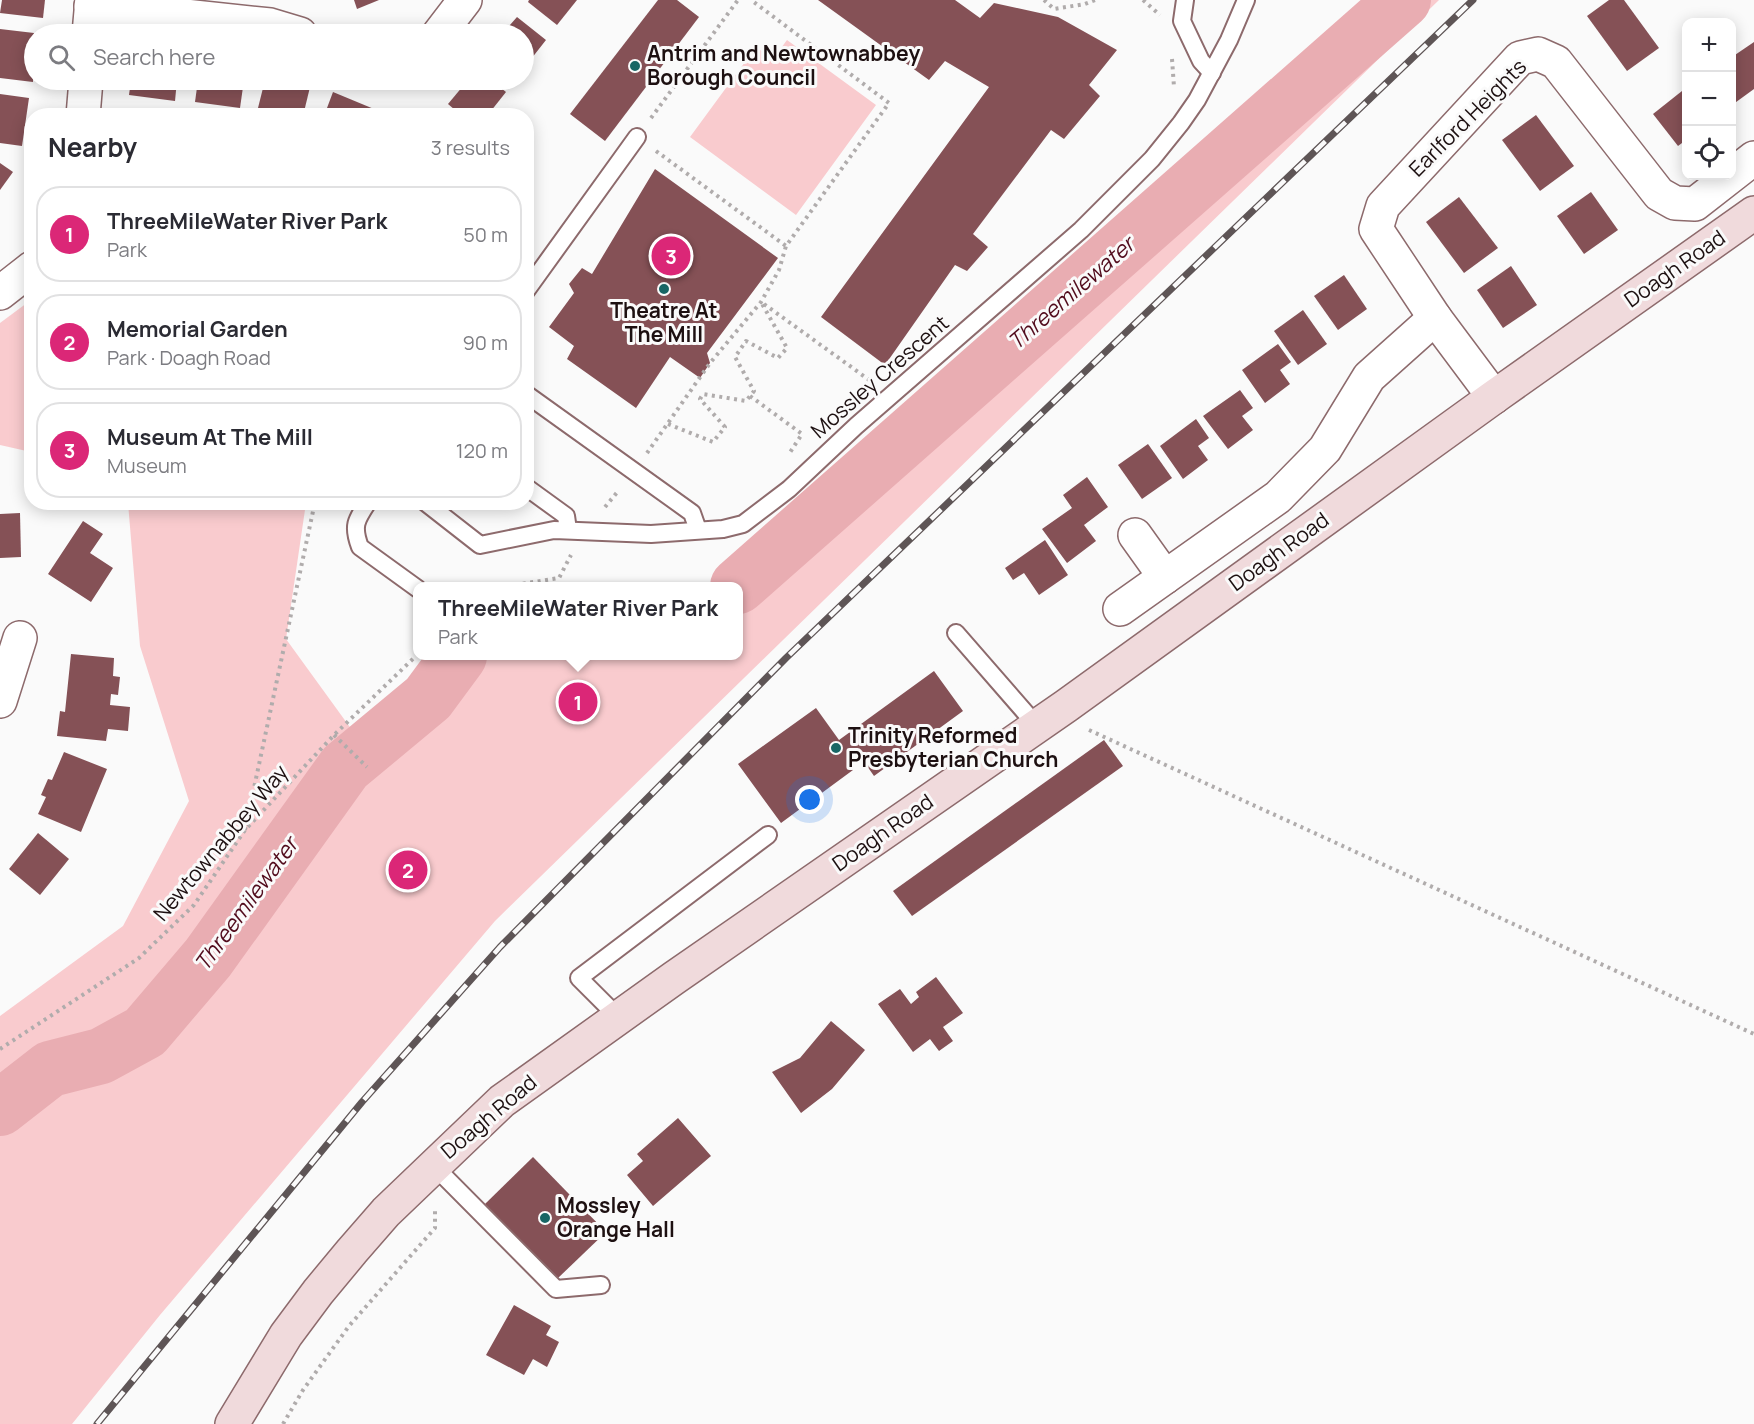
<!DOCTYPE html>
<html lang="en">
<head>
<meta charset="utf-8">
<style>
  :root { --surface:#fff; --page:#f2f2f3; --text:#2b2b33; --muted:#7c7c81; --line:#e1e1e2; --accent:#db2777 }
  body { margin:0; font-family:Manrope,sans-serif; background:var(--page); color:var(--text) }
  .controls { position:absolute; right:18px; top:18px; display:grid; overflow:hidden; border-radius:12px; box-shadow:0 3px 15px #0003 }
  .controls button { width:54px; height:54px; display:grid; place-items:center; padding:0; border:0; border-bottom:2px solid var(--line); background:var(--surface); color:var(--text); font:30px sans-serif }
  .you { position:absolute; left:810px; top:800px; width:21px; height:21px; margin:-15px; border:4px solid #fff; border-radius:50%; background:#1a73e8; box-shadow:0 0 0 9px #1a73e833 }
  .badge { display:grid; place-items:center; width:39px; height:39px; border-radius:50%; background:var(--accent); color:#fff; font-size:20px; font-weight:700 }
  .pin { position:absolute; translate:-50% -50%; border:3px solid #fff; box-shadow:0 2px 6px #0006 }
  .popup { position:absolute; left:413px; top:582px; width:330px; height:78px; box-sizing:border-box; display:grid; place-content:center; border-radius:12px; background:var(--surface); filter:drop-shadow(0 2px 4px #0005); font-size:20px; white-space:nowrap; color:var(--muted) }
  .popup b { font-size:22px; color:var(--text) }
  .popup::after { content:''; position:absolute; left:50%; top:100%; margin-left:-12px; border:12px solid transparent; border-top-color:var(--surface) }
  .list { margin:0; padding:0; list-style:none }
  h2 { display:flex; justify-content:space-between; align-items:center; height:78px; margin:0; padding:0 24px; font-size:26px }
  h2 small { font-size:20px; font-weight:400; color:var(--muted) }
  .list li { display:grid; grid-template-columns:39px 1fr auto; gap:18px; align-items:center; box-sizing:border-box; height:96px; margin:0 12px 12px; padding:0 12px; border:2px solid var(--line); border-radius:24px }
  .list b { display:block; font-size:22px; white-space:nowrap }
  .list p { margin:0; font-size:20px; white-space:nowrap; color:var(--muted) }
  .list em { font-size:20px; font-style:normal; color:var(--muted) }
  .icon { flex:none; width:33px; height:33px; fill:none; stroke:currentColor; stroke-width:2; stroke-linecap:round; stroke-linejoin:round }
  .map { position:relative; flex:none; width:1754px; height:1424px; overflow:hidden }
  .search { position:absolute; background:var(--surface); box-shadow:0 3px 15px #0003; left:24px; top:24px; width:510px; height:66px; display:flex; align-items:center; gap:15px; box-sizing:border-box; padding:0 21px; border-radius:33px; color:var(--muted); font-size:22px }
  .panel { position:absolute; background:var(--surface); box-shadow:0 3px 15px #0003; left:24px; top:108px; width:510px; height:402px; border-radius:24px }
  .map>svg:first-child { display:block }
  .green { fill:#f9cbce }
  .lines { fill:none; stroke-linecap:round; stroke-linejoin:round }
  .river { stroke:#e9adb2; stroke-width:56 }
  .building { fill:#855156 }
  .service-casing { stroke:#8d6a6c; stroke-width:20 }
  .minor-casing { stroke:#8d6a6c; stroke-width:36 }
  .secondary-casing { stroke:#8d6a6c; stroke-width:36 }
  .path { stroke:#b0acac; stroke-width:4; stroke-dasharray:3 4.5; stroke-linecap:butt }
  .service { stroke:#fff; stroke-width:16 }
  .minor { stroke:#fff; stroke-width:33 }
  .secondary { stroke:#f0dadc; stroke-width:33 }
  .rail-casing { stroke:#5e5556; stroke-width:7 }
  .rail { stroke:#fafafa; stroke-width:4.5; stroke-dasharray:14; stroke-linecap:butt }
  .poi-dot { fill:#186665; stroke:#fafafa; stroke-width:2 }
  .labels { text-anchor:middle; stroke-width:6; stroke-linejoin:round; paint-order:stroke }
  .poi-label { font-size:21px; font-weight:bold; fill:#1d1011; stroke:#fafafa; text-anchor:start }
  .street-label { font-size:21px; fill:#1d1011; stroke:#fafafa }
  .water-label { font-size:22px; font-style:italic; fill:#510b1c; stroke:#fafafa }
</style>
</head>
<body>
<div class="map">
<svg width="1754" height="1424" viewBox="0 0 1754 1424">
  <rect width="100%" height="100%" fill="#fafafa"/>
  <g class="green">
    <polygon points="1362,0 1439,0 495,921 160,1315 72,1424 0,1424 0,1016 123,926 189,801 140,646 128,503 306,503 286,639 373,759 488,656 738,656 739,605"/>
    <polygon points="787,40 876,105 796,215 690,137 756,47 773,59"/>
    <polygon points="31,300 31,452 0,445 0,323"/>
  </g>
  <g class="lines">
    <g class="river">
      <polyline points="738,586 1403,0"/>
      <polyline points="0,1108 50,1069 101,1056 145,1032 208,958 345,767 428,698 459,656"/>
    </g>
  </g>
  <g class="building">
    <polygon points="2,0 45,0 43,18 0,13"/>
    <polygon points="354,0 379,0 357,9"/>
    <polygon points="529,0 577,0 557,25 528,2"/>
    <polygon points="658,0 677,0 699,17 605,141 570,114"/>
    <polygon points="818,0 955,0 980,18 994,3 1058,17 1117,50 1089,85 1100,96 1064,139 1051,130 973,234 988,247 967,271 955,265 885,365 821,317 989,87 945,61 929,80"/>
    <polygon points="1609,0 1624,0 1659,48 1627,71 1587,16"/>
    <polygon points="517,17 546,40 524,68 524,34 502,34"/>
    <polygon points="0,29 34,33 33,82 0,78"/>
    <polygon points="1754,42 1754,89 1732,105 1732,57"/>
    <polygon points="131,80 177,80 175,101 129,95"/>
    <polygon points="198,80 244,80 240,108 195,102"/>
    <polygon points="265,80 281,80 310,87 303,116 269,116 257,112"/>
    <polygon points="468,80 491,80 506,92 487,116 462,116 448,104"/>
    <polygon points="1682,91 1686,97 1686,140 1678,146 1653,114"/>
    <polygon points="333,92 386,114 385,116 324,116"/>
    <polygon points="0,94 29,98 22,146 0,143"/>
    <polygon points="1536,115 1574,166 1540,191 1502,140"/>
    <polygon points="0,163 13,172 0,190"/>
    <polygon points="655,169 778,258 707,353 710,363 700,378 670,357 636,408 567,359 574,346 549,327 574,293 569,284 582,268 592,274"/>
    <polygon points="1591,192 1618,230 1584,254 1557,216"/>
    <polygon points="1459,197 1498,248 1464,273 1426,222"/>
    <polygon points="1511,266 1537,305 1503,328 1477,290"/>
    <polygon points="1344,275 1367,309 1338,330 1314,296"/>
    <polygon points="1303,310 1327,344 1298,365 1274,331"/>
    <polygon points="1278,344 1291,362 1280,370 1290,384 1265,403 1242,370"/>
    <polygon points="1240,390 1253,408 1242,416 1253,430 1228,449 1203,416"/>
    <polygon points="1196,419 1209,438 1198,446 1208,460 1183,479 1160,446"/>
    <polygon points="1148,444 1172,478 1142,499 1118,465"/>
    <polygon points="1087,477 1108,507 1084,525 1096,541 1067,563 1042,529 1072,508 1063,495"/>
    <polygon points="20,513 21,557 0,558 0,514"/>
    <polygon points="83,521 103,534 90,553 113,568 91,602 48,574"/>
    <polygon points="1045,540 1068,575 1039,595 1024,573 1013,580 1005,568"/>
    <polygon points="71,654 114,658 113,676 120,677 118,695 111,694 110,705 130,707 128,731 108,729 106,741 57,736 60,711 65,712"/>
    <polygon points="934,671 963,711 874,776 860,756 849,764 853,770 781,823 738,764 816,708 839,740"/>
    <polygon points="1104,740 1123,766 912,916 893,891"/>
    <polygon points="64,752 107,769 81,832 38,814 46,797 41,795 48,779 52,780"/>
    <polygon points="38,833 69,859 40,895 9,869"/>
    <polygon points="936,977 963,1013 943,1027 953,1041 939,1051 930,1039 913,1052 878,1004 900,989 911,1004 919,997 916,992"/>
    <polygon points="831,1021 865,1050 832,1089 801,1113 772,1072 800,1058"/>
    <polygon points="678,1118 711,1156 653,1206 627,1175 643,1161 637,1154"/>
    <polygon points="533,1157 606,1232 557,1279 485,1204"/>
    <polygon points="514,1305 551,1326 546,1335 559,1342 547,1367 533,1359 524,1375 486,1355"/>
  </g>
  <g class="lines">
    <defs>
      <g id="service">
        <polyline points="1185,0 1182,21 1201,61 1212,73"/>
        <polyline points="526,291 637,137"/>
        <polyline points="526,394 692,513 698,530"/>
        <polyline points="526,487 566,516 568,530"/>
        <path d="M368,502C356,520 352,526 360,547L418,589"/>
        <polyline points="425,502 480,545 554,530 651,534 723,529 743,524 789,489 856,426 1081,230 1152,159 1181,123 1197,100 1229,40 1246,0"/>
        <polyline points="956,633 1037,726"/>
        <polyline points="618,1017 579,978 768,835"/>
        <polyline points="433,1165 556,1289 601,1285"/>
      </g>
      <g id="minor">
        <polyline points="91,6 270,25 300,34"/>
        <polyline points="89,34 92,0"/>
        <polyline points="439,34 465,0"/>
        <polyline points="83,116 86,80"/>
        <polyline points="0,293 32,268"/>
        <polyline points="1494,397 1435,318 1376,229 1383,206 1520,58 1538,54 1556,62 1659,194 1675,203 1695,204 1754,158"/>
        <polyline points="1135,535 1165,577"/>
        <polyline points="1120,609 1278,497 1325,449 1369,377 1435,318"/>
        <polyline points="0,701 20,638"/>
      </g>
      <polyline id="secondary" points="232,1424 286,1335 318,1292 352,1251 386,1212 502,1101 674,978 1066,706 1494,397 1754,213"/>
    </defs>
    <use href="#service" class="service-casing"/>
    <use href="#minor" class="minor-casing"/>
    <use href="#secondary" class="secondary-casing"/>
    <g class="path">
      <polyline points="1044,0 1054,9 1085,4 1095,0"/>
      <polyline points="1143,0 1160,15"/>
      <polyline points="1172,59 1174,87"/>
      <polyline points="651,118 738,0"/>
      <polyline points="656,151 786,246"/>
      <polyline points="764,304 872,382"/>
      <polyline points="750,396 802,434 789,454"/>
      <polyline points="668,424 713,442 725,427 700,399 703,394 746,401 754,391 735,357 746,341 778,358 787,348 761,302"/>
      <polyline points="647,453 710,363 761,302 779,270 786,246 889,103 751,0"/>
      <polyline points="605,507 619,490"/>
      <polyline points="508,586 559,578 571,555"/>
      <polyline points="1089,730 1754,1034"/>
      <polyline points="334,735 367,767"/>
      <polyline points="245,830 315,502"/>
      <polyline points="0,1049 139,958 194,905 245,830 334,735 418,654"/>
      <polyline points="283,1424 303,1390 349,1326 435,1228 435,1211"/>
    </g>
    <use href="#service" class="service"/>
    <use href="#minor" class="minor"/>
    <use href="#secondary" class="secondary"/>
    <defs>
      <polyline id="rail" points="97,1424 362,1102 500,947 786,658 1473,0"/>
    </defs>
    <use href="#rail" class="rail-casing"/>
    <use href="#rail" class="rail"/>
  </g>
  <g class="poi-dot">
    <circle cx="635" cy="66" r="6"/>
    <circle cx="664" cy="289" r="6"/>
    <circle cx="836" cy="748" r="6"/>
    <circle cx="545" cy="1218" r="6"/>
  </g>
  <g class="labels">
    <g class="poi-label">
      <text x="647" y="61">Antrim and Newtownabbey<tspan x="647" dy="24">Borough Council</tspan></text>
      <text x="664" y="318" text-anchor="middle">Theatre At<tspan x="664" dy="24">The Mill</tspan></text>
      <text x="848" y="743">Trinity Reformed<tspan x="848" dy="24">Presbyterian Church</tspan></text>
      <text x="557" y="1213">Mossley<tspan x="557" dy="24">Orange Hall</tspan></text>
    </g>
    <g class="street-label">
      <text transform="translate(1468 118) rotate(-45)" y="7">Earlford Heights</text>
      <text transform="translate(1675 269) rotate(-35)" y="7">Doagh Road</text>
      <text transform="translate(880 377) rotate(-41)" y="7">Mossley Crescent</text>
      <text transform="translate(1279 552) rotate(-36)" y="7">Doagh Road</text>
      <text transform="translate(883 833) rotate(-35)" y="7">Doagh Road</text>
      <text transform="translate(221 843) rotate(-50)" y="7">Newtownabbey Way</text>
      <text transform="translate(489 1117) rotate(-40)" y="7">Doagh Road</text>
    </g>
    <g class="water-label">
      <text transform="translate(1071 293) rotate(-41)" y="8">Threemilewater</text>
      <text transform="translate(246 904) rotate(-54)" y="8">Threemilewater</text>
    </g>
  </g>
</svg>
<div class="controls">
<button>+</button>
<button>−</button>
<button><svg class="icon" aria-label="locate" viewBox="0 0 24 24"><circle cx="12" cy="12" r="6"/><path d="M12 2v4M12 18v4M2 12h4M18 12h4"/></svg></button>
</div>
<div class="you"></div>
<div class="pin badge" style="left:578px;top:702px">1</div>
<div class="popup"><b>ThreeMileWater River Park</b>Park</div>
<div class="pin badge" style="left:408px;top:870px">2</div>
<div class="pin badge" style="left:671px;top:256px">3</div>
<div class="search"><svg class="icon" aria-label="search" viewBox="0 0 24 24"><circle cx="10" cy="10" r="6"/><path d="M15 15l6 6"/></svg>Search here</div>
<section class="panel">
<h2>Nearby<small>3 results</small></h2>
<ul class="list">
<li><span class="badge">1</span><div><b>ThreeMileWater River Park</b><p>Park</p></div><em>50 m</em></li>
<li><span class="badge">2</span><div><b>Memorial Garden</b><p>Park · Doagh Road</p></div><em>90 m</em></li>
<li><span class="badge">3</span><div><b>Museum At The Mill</b><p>Museum</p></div><em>120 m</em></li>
</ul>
</section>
</div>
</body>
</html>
